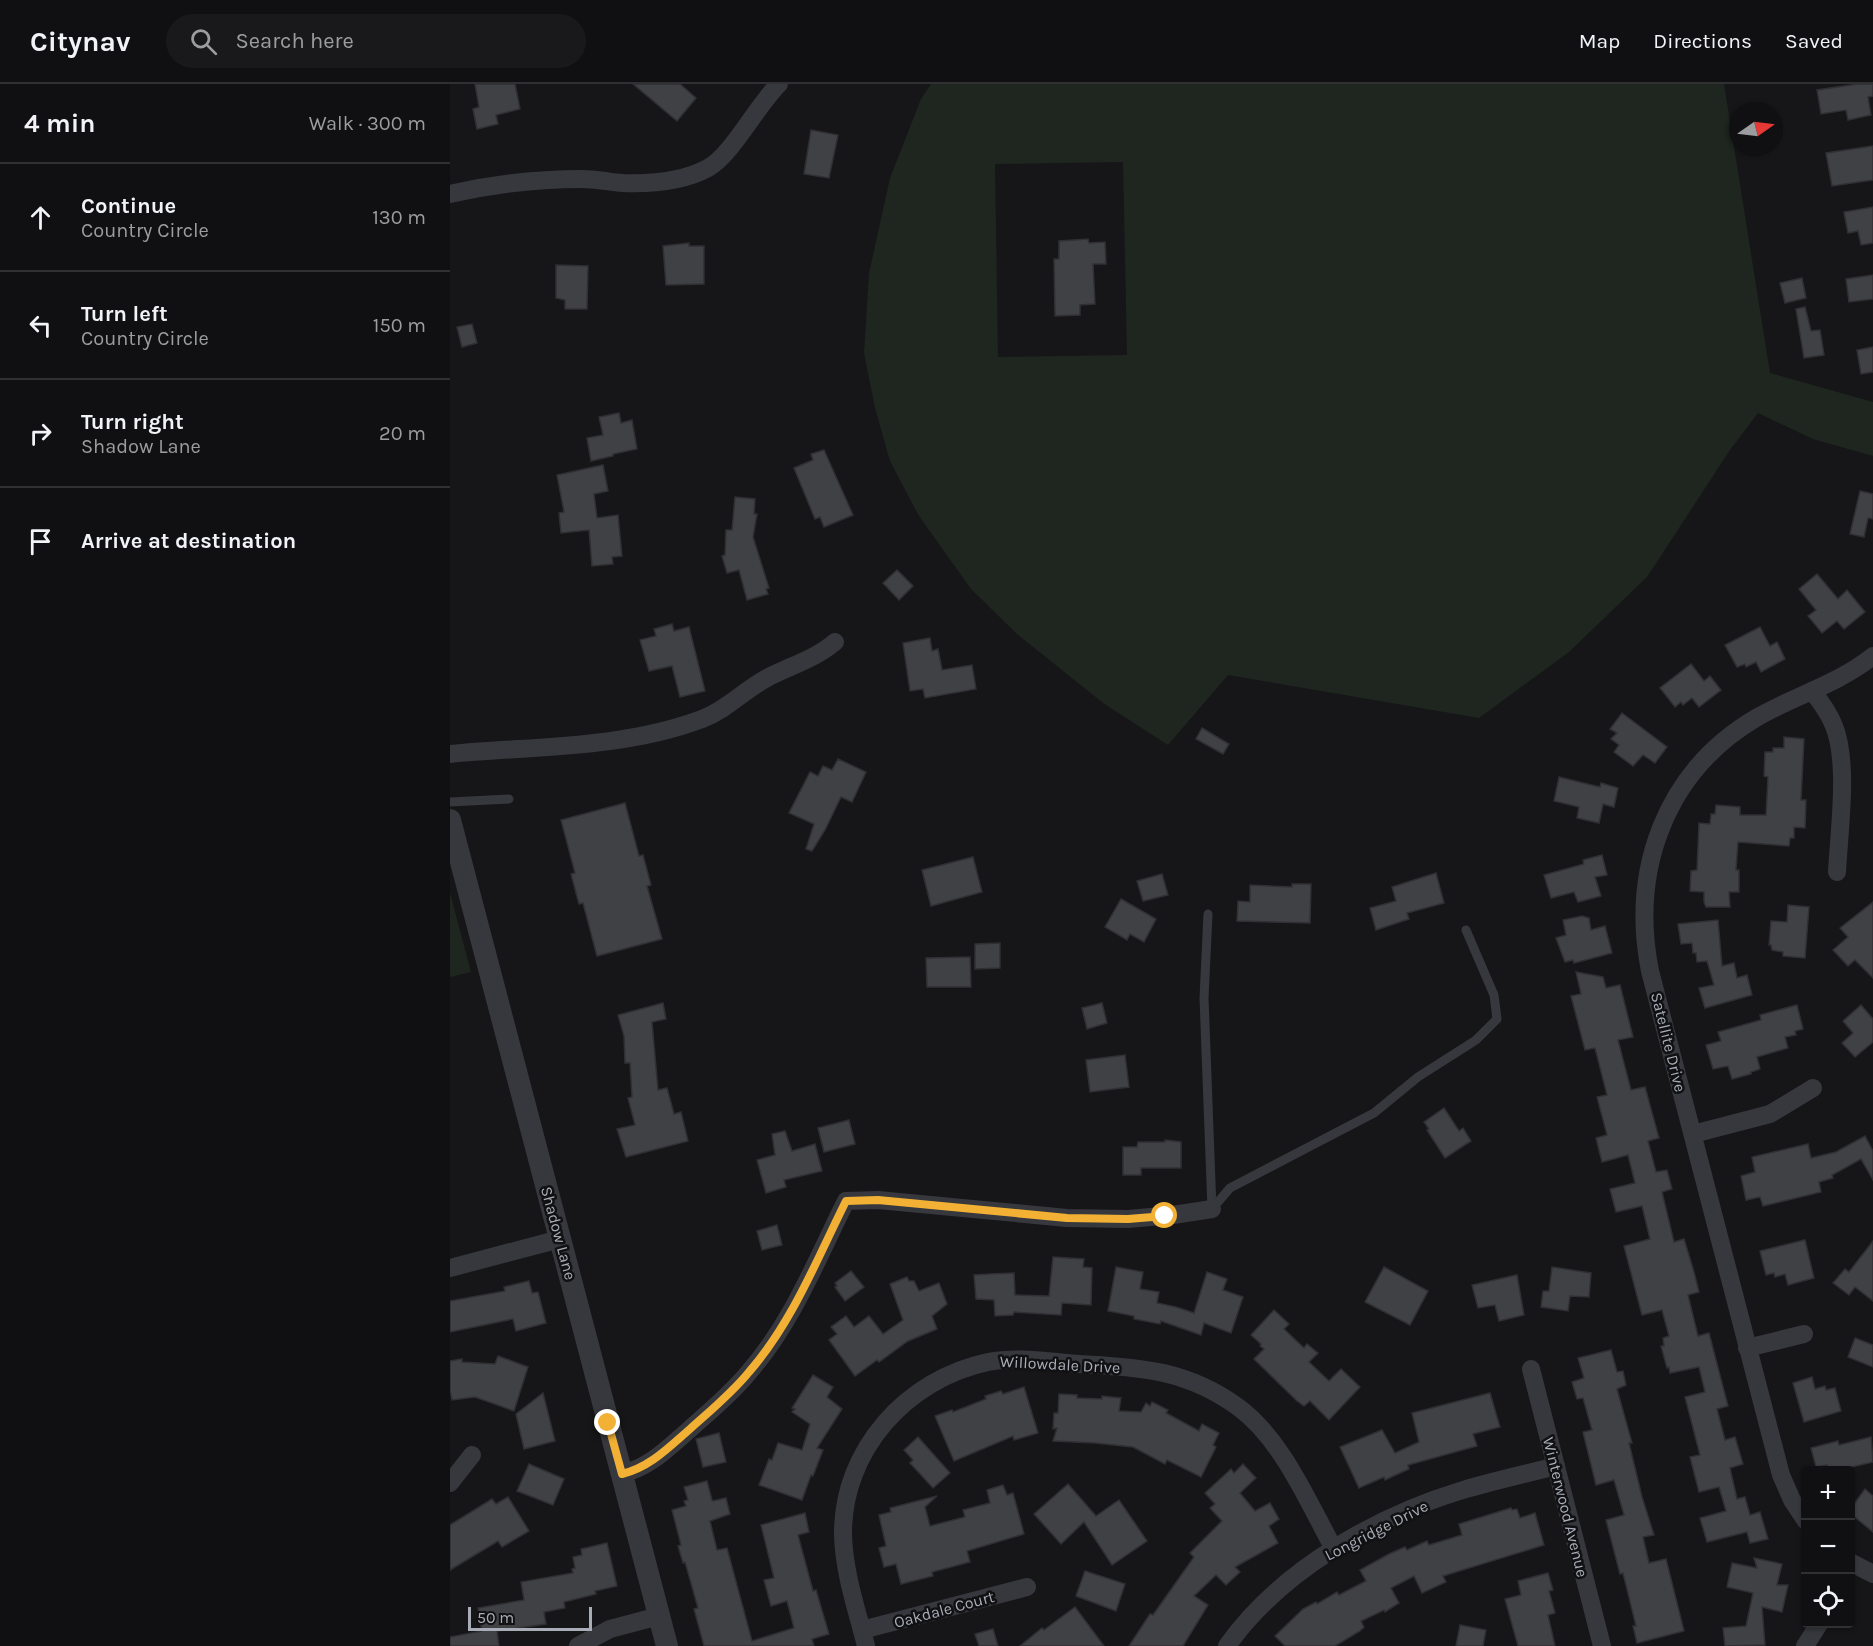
<!DOCTYPE html>
<html lang="en">
<head>
<meta charset="utf-8">
<style>
  :root { --surface:#101012; --page:#19191b; --text:#f1f3f6; --muted:#9c9d9f; --line:#303032 }
  body { margin:0; font-family:Karla,sans-serif; background:var(--page); color:var(--text) }
  .controls { position:absolute; right:18px; bottom:18px; display:grid; overflow:hidden; border-radius:6px; box-shadow:0 2px 4px #0004 }
  .controls button { width:54px; height:54px; display:grid; place-items:center; padding:0; border:0; border-bottom:2px solid var(--line); background:var(--surface); color:var(--text); font:30px sans-serif }
  .compass { position:absolute; left:1279px; top:18px; width:54px; height:54px; border-radius:50%; background:var(--surface); box-shadow:0 2px 4px #0004; rotate:76deg }
  .scale { position:absolute; left:18px; bottom:15px; width:124px; box-sizing:border-box; padding-left:6px; border:3px solid #a8adb8; border-top:0; font-size:16px; line-height:21px; white-space:nowrap; color:#a8adb8; -webkit-text-stroke:4px #111113; paint-order:stroke }
  .stop { position:absolute; width:18px; height:18px; margin:-14px; border:4px solid #f2b134; border-radius:50%; background:#fff }
  .stop.end { background:#f2b134; border-color:#fff; box-shadow:0 2px 6px #0008 }
  .list { margin:0; padding:0; list-style:none }
  h2 { display:flex; justify-content:space-between; align-items:center; height:78px; margin:0; padding:0 24px; font-size:26px }
  h2 small { font-size:20px; font-weight:400; color:var(--muted) }
  .list li { display:grid; grid-template-columns:39px 1fr auto; gap:18px; align-items:center; box-sizing:border-box; height:108px; padding:0 24px; border-top:2px solid var(--line) }
  .list b { display:block; font-size:22px; white-space:nowrap }
  .list p { margin:0; font-size:20px; white-space:nowrap; color:var(--muted) }
  .list em { font-size:20px; font-style:normal; color:var(--muted) }
  .icon { flex:none; width:33px; height:33px; fill:none; stroke:currentColor; stroke-width:2; stroke-linecap:round; stroke-linejoin:round }
  .map { position:relative; flex:none; width:1423px; height:1562px; overflow:hidden }
  header { display:flex; align-items:center; gap:36px; box-sizing:border-box; height:84px; padding:0 30px; background:var(--surface); border-bottom:2px solid var(--line) }
  header strong { font-size:28px }
  nav { display:flex; gap:33px; margin-inline-start:auto; font-size:21px }
  .search { width:420px; height:54px; background:var(--page); display:flex; align-items:center; gap:15px; box-sizing:border-box; padding:0 21px; border-radius:33px; color:var(--muted); font-size:22px }
  main { display:flex }
  aside { flex:1; background:var(--surface) }
  .map>svg:first-child { display:block }
  .green { fill:#1e261f; fill-rule:evenodd }
  .building { fill:#404145; stroke:#303034; stroke-width:1.5 }
  .lines { fill:none; stroke-linecap:round; stroke-linejoin:round }
  .service { stroke:#37383d; stroke-width:9 }
  .minor { stroke:#37383d; stroke-width:18 }
  .tertiary { stroke:#37383d; stroke-width:22 }
  .route { stroke:#f2b134; stroke-width:8 }
  .labels { text-anchor:middle; stroke-width:5; stroke-linejoin:round; paint-order:stroke }
  .street-label { font-size:16px; fill:#a8adb8; stroke:#111113 }
</style>
</head>
<body>
<header>
<strong>Citynav</strong>
<div class="search"><svg class="icon" aria-label="search" viewBox="0 0 24 24"><circle cx="10" cy="10" r="6"/><path d="M15 15l6 6"/></svg>Search here</div>
<nav><a>Map</a><a>Directions</a><a>Saved</a></nav>
</header>
<main>
<aside>
<h2>4 min<small>Walk · 300 m</small></h2>
<ul class="list">
<li><svg class="icon" aria-label="ahead" viewBox="0 0 24 24"><path d="M12 20V5M6 11l6-6 6 6"/></svg><div><b>Continue</b><p>Country Circle</p></div><em>130 m</em></li>
<li><svg class="icon" aria-label="left" viewBox="0 0 24 24"><path d="M17 20v-9H6M10 6l-5 5 5 5"/></svg><div><b>Turn left</b><p>Country Circle</p></div><em>150 m</em></li>
<li><svg class="icon" aria-label="right" viewBox="0 0 24 24"><path d="M7 20v-9h11M14 6l5 5-5 5"/></svg><div><b>Turn right</b><p>Shadow Lane</p></div><em>20 m</em></li>
<li><svg class="icon" aria-label="arrive" viewBox="0 0 24 24"><path d="M6 21V4h12l-3 4 3 4H6"/></svg><div><b>Arrive at destination</b></div></li>
</ul>
</aside>
<div class="map">
<svg width="1423" height="1562" viewBox="0 0 1423 1562">
  <rect width="100%" height="100%" fill="#161618"/>
  <g class="green">
    <path d="M481,0H1274L1320,289L1423,318V372L1363,355L1308,329L1280,366L1197,493L1119,568L1029,634L778,591L718,661L653,619L567,550L521,505L469,432L440,377L425,324L414,269L419,189L440,94L471,15ZM673,78L677,271L548,273L545,80Z"/>
    <polygon points="0,809 21,888 0,893"/>
  </g>
  <g class="building">
    <polygon points="25,0 65,0 70,25 46,31 48,40 27,45 23,25 29,23"/>
    <polygon points="183,0 230,0 246,14 227,37"/>
    <polygon points="1408,0 1423,0 1423,12 1418,13 1421,31 1398,36 1396,26 1371,30 1367,6"/>
    <polygon points="361,46 388,51 379,94 354,90"/>
    <polygon points="1423,62 1423,96 1382,102 1376,69"/>
    <polygon points="1423,123 1423,159 1411,161 1408,147 1398,149 1394,128"/>
    <polygon points="638,155 639,159 655,158 656,180 643,180 645,220 630,221 630,231 605,232 604,175 609,175 609,157"/>
    <polygon points="239,159 239,162 254,162 254,200 216,201 213,162"/>
    <polygon points="106,181 138,182 137,225 115,225 115,216 106,214"/>
    <polygon points="1423,191 1423,215 1399,218 1396,195"/>
    <polygon points="1352,194 1356,214 1335,219 1330,199"/>
    <polygon points="1355,223 1361,247 1370,246 1374,271 1354,274 1346,225"/>
    <polygon points="22,240 27,259 12,263 7,243"/>
    <polygon points="1423,263 1423,288 1411,290 1407,266"/>
    <polygon points="169,329 171,339 182,336 187,365 163,370 163,372 141,377 137,354 153,351 149,333"/>
    <polygon points="374,366 403,431 374,443 370,433 365,435 344,384 363,376 361,370"/>
    <polygon points="153,381 158,407 144,410 147,434 168,431 172,472 162,473 163,480 142,482 139,446 111,449 109,429 114,428 107,391"/>
    <polygon points="1410,407 1423,410 1423,435 1418,434 1414,453 1400,450"/>
    <polygon points="285,413 305,415 304,430 307,430 303,453 319,504 316,505 318,510 297,516 289,486 277,489 272,472 275,471 276,446 282,446"/>
    <polygon points="447,486 463,502 449,516 433,499"/>
    <polygon points="1367,490 1388,515 1397,506 1415,528 1394,545 1387,537 1372,549 1358,532 1366,526 1349,505"/>
    <polygon points="222,540 224,547 239,543 255,607 230,613 222,582 199,587 190,556 206,552 204,545"/>
    <polygon points="1310,543 1320,562 1327,558 1335,575 1311,588 1306,578 1296,583 1295,580 1287,583 1275,561"/>
    <polygon points="480,554 482,567 488,565 492,586 522,581 526,605 475,614 473,605 460,607 453,559"/>
    <polygon points="1241,580 1254,597 1260,592 1271,606 1249,623 1242,614 1233,621 1231,618 1225,623 1210,604"/>
    <polygon points="1172,629 1217,663 1205,679 1193,671 1183,682 1164,668 1169,661 1161,655 1167,649 1160,645"/>
    <polygon points="752,644 779,660 773,670 746,655"/>
    <polygon points="1334,653 1354,655 1351,716 1356,716 1355,744 1344,743 1344,754 1340,754 1339,762 1288,758 1286,786 1289,786 1289,808 1279,808 1280,823 1256,823 1254,818 1254,808 1240,807 1241,787 1247,786 1249,739 1260,740 1261,730 1265,730 1266,721 1290,723 1290,731 1316,731 1318,693 1314,692 1315,668 1323,668 1323,664 1334,664"/>
    <polygon points="388,675 416,688 402,718 391,713 375,746 362,767 356,765 364,740 339,729 360,688 368,692 373,682 382,686"/>
    <polygon points="1109,693 1150,703 1151,699 1168,704 1164,723 1153,720 1149,739 1127,734 1129,723 1104,717"/>
    <polygon points="175,719 189,772 193,771 201,801 197,802 212,855 147,872 133,819 129,820 121,790 125,789 111,736"/>
    <polygon points="1152,771 1157,791 1145,793 1151,812 1128,818 1124,808 1101,814 1094,791 1134,780 1133,776"/>
    <polygon points="523,773 532,808 481,822 472,786"/>
    <polygon points="986,789 994,819 957,829 959,835 926,846 920,824 946,817 942,803"/>
    <polygon points="712,790 718,811 693,817 687,797"/>
    <polygon points="842,800 861,800 860,839 787,837 788,817 800,818 800,801 842,803"/>
    <polygon points="671,815 706,835 694,858 680,850 677,856 655,843"/>
    <polygon points="1423,818 1423,894 1405,876 1398,882 1383,866 1398,853 1390,844"/>
    <polygon points="1338,821 1359,823 1355,874 1333,872 1333,868 1322,866 1321,861 1319,861 1321,837 1337,838"/>
    <polygon points="1132,832 1139,834 1141,846 1155,842 1162,869 1124,879 1123,876 1115,878 1106,854 1116,851 1113,836"/>
    <polygon points="1268,836 1272,882 1284,879 1287,894 1297,891 1302,911 1255,924 1249,904 1264,901 1257,877 1247,878 1246,869 1243,869 1242,859 1231,860 1228,840"/>
    <polygon points="550,859 550,884 525,885 525,860"/>
    <polygon points="520,873 521,903 477,903 476,874"/>
    <polygon points="1126,888 1153,893 1156,904 1170,901 1183,953 1168,956 1181,1006 1195,1003 1209,1054 1198,1057 1206,1088 1217,1086 1222,1105 1212,1108 1224,1158 1234,1155 1244,1188 1249,1208 1238,1211 1248,1252 1259,1249 1278,1322 1267,1325 1275,1356 1285,1353 1293,1380 1280,1384 1287,1415 1295,1413 1300,1431 1310,1428 1318,1455 1300,1459 1297,1448 1257,1458 1250,1434 1276,1427 1269,1403 1249,1408 1240,1373 1250,1371 1235,1313 1255,1308 1249,1283 1220,1289 1219,1283 1217,1284 1211,1262 1214,1262 1213,1254 1219,1252 1212,1226 1192,1231 1174,1162 1200,1155 1192,1122 1166,1128 1160,1105 1185,1099 1178,1071 1152,1078 1146,1054 1157,1051 1147,1013 1157,1011 1145,964 1135,966 1121,912 1131,910"/>
    <polygon points="213,919 216,935 202,938 208,1006 217,1004 224,1030 231,1028 238,1057 176,1073 167,1045 185,1041 178,1014 182,1013 180,979 175,979 174,952 168,931"/>
    <polygon points="652,919 657,939 637,945 632,924"/>
    <polygon points="1347,921 1353,945 1345,947 1346,951 1335,953 1338,964 1307,973 1310,985 1301,988 1301,990 1282,995 1278,982 1263,985 1256,961 1271,957 1268,948 1311,936 1310,931"/>
    <polygon points="1411,921 1423,935 1423,958 1405,973 1392,959 1403,949 1393,937"/>
    <polygon points="675,971 679,1003 640,1008 636,976"/>
    <polygon points="994,1024 1009,1047 1013,1044 1021,1057 995,1074 977,1046 979,1045 974,1038"/>
    <polygon points="399,1036 405,1060 374,1068 368,1044"/>
    <polygon points="335,1047 342,1067 365,1060 372,1087 334,1096 336,1103 316,1109 307,1076 325,1071 322,1050"/>
    <polygon points="1415,1052 1423,1067 1423,1096 1411,1075 1382,1091 1383,1094 1369,1098 1371,1108 1313,1122 1310,1113 1296,1116 1291,1092 1305,1088 1302,1073 1358,1060 1361,1074 1386,1068"/>
    <polygon points="715,1056 731,1058 731,1084 691,1084 691,1091 673,1091 673,1063 687,1063 688,1058 715,1058"/>
    <polygon points="327,1141 332,1161 312,1166 307,1147"/>
    <polygon points="1355,1156 1364,1194 1338,1201 1335,1190 1325,1193 1324,1189 1316,1191 1310,1167"/>
    <polygon points="1423,1157 1423,1217 1405,1203 1399,1211 1383,1199 1395,1185 1399,1188"/>
    <polygon points="603,1173 634,1175 633,1183 642,1184 641,1221 612,1219 611,1231 564,1228 563,1231 545,1232 544,1216 526,1215 524,1191 539,1190 564,1189 565,1211 599,1212"/>
    <polygon points="666,1183 693,1188 690,1205 709,1208 707,1219 726,1223 744,1229 757,1188 777,1195 773,1206 793,1213 781,1249 754,1239 751,1251 711,1237 710,1240 684,1235 684,1232 658,1227"/>
    <polygon points="934,1183 978,1207 960,1241 915,1218"/>
    <polygon points="1102,1183 1141,1189 1139,1213 1120,1212 1118,1227 1091,1223 1093,1207 1099,1207"/>
    <polygon points="401,1187 414,1203 395,1217 385,1203 387,1202 385,1199"/>
    <polygon points="1067,1191 1074,1231 1049,1237 1045,1221 1028,1224 1022,1201"/>
    <polygon points="457,1193 459,1197 464,1197 469,1207 489,1199 497,1220 482,1232 487,1245 458,1257 429,1278 427,1276 405,1292 379,1256 387,1250 381,1243 396,1232 404,1243 419,1232 433,1250 453,1236 440,1200"/>
    <polygon points="79,1197 82,1209 88,1208 96,1239 66,1247 63,1235 0,1248 0,1217 55,1207 54,1203"/>
    <polygon points="824,1226 839,1240 834,1245 854,1264 857,1260 868,1269 859,1278 879,1297 891,1285 910,1303 879,1336 860,1317 854,1322 847,1317 804,1275 814,1265 810,1262 811,1260 801,1251"/>
    <polygon points="1405,1254 1423,1261 1423,1283 1398,1273"/>
    <polygon points="1161,1266 1167,1288 1173,1287 1176,1301 1167,1305 1182,1359 1179,1359 1192,1413 1204,1451 1193,1453 1199,1479 1216,1475 1234,1547 1187,1559 1183,1542 1186,1542 1173,1489 1170,1490 1156,1436 1174,1431 1164,1396 1146,1401 1133,1348 1142,1346 1133,1314 1127,1315 1122,1298 1134,1294 1128,1274"/>
    <polygon points="48,1272 78,1283 64,1327 25,1313 2,1316 0,1306 0,1277 12,1275 12,1278 45,1280"/>
    <polygon points="363,1291 383,1303 377,1313 392,1325 367,1364 373,1366 363,1392 361,1391 352,1416 309,1401 319,1375 322,1376 328,1359 352,1366 360,1340 342,1328 345,1325 342,1324"/>
    <polygon points="1362,1293 1365,1305 1375,1302 1376,1306 1385,1304 1391,1327 1354,1338 1343,1299"/>
    <polygon points="574,1303 588,1349 564,1356 563,1352 504,1377 485,1332 502,1326 503,1328 536,1315 535,1312 551,1307 553,1310"/>
    <polygon points="93,1309 105,1357 74,1365 66,1330"/>
    <polygon points="1040,1309 1050,1343 1023,1350 1027,1362 958,1381 959,1385 950,1389 935,1396 934,1393 909,1404 890,1363 932,1346 945,1369 969,1358 962,1329"/>
    <polygon points="609,1310 627,1311 627,1314 652,1315 652,1312 671,1314 669,1327 691,1328 696,1319 700,1322 702,1318 718,1326 716,1329 749,1347 752,1340 769,1349 763,1361 766,1363 751,1393 717,1376 715,1380 683,1363 645,1359 603,1357 607,1344 603,1345 604,1329 608,1329"/>
    <polygon points="269,1349 276,1378 253,1383 246,1355"/>
    <polygon points="468,1353 500,1389 483,1404 460,1379 463,1376 454,1366"/>
    <polygon points="1421,1353 1423,1378 1389,1386 1379,1386 1377,1381 1366,1383 1361,1364 1388,1357 1389,1361"/>
    <polygon points="79,1380 114,1395 103,1421 67,1407"/>
    <polygon points="793,1380 806,1394 790,1409 805,1427 820,1419 829,1435 819,1442 828,1459 785,1483 790,1488 776,1501 766,1491 744,1512 758,1521 733,1562 679,1562 700,1530 703,1531 744,1473 740,1469 772,1437 760,1424 765,1420 755,1409 781,1385 784,1389"/>
    <polygon points="257,1397 262,1416 263,1417 276,1414 280,1430 260,1437 267,1466 277,1464 302,1557 344,1544 337,1517 321,1522 314,1496 324,1494 311,1441 355,1429 359,1448 348,1451 363,1507 366,1506 379,1550 362,1555 364,1562 254,1562 244,1525 248,1524 235,1478 233,1479 228,1462 231,1461 222,1426 236,1422 234,1417 238,1416 234,1403"/>
    <polygon points="618,1400 646,1432 669,1416 697,1457 662,1481 634,1438 611,1460 584,1430"/>
    <polygon points="553,1401 557,1411 563,1409 574,1450 517,1467 520,1478 482,1488 483,1492 451,1500 446,1480 434,1483 429,1464 436,1462 429,1431 441,1428 440,1424 487,1412 475,1423 480,1442 515,1433 513,1426 540,1419 537,1406"/>
    <polygon points="1415,1405 1423,1412 1423,1448 1401,1430 1401,1424"/>
    <polygon points="58,1413 79,1447 52,1463 48,1457 0,1486 0,1441 42,1415 46,1420"/>
    <polygon points="1061,1424 1062,1426 1067,1425 1070,1434 1085,1429 1094,1461 993,1492 996,1498 972,1509 964,1492 941,1504 949,1519 935,1528 934,1526 911,1537 914,1543 910,1547 885,1562 835,1562 825,1552 853,1525 866,1518 867,1520 887,1508 889,1511 916,1497 910,1486 939,1470 955,1463 957,1466 977,1457 979,1461 1012,1451 1009,1440"/>
    <polygon points="157,1459 167,1502 145,1507 146,1510 114,1518 115,1524 94,1528 96,1540 47,1547 49,1562 0,1562 0,1553 32,1547 28,1524 74,1516 71,1498 123,1489 122,1485 125,1484 123,1473 132,1471 131,1465"/>
    <polygon points="1304,1474 1332,1480 1327,1501 1338,1501 1332,1528 1312,1523 1315,1561 1275,1562 1273,1544 1296,1542 1303,1509 1277,1503 1282,1479 1307,1484"/>
    <polygon points="635,1487 675,1500 666,1527 626,1512"/>
    <polygon points="1098,1489 1103,1506 1099,1507 1105,1529 1098,1531 1105,1562 1068,1562 1055,1515 1071,1511 1068,1497"/>
    <polygon points="625,1523 654,1562 570,1562 592,1544 594,1546"/>
    <polygon points="1010,1541 1036,1546 1033,1562 1006,1562"/>
    <polygon points="543,1545 548,1562 529,1562 525,1550"/>
  </g>
  <g class="lines">
    <g class="service">
      <polyline points="0,718 59,715"/>
      <polyline points="758,830 754,914 762,1125"/>
      <polyline points="762,1125 780,1104 924,1029 968,993 1026,956 1047,935 1044,911 1016,846"/>
    </g>
    <g class="minor">
      <path d="M0,110C43,100 88,95 132,95C146,95 159,98 173,99C201,100 234,97 258,84C282,71 307,21 329,0"/>
      <path d="M1362,607C1371,618 1379,629 1384,642C1399,679 1389,747 1387,788"/>
      <path d="M0,670C84,662 172,665 252,635C278,625 294,606 317,594C340,582 365,575 385,558"/>
      <polyline points="1243,1050 1320,1030 1363,1004"/>
      <polyline points="0,1184 110,1155"/>
      <polyline points="1297,1264 1354,1250"/>
      <polyline points="1081,1285 1152,1562"/>
      <path d="M172,1390C200,1383 218,1364 240,1345C260,1327 282,1309 299,1288C342,1239 367,1175 396,1117L428,1116L617,1134L678,1135L723,1131L762,1125"/>
      <polyline points="0,1399 22,1371"/>
      <path d="M1356,1437L1342,1416L1331,1391L1200,887C1180,786 1215,688 1306,634C1344,612 1388,600 1423,572"/>
      <polyline points="1400,1478 1423,1490"/>
      <polyline points="412,1546 577,1503"/>
      <polyline points="128,1562 160,1545 209,1532"/>
      <path d="M416,1562C407,1526 394,1489 393,1451C392,1366 457,1295 538,1278C568,1272 599,1278 629,1280C691,1284 735,1285 788,1323C832,1355 858,1418 884,1465"/>
      <path d="M777,1562C830,1487 926,1432 1013,1406C1043,1397 1075,1390 1106,1382"/>
      <polyline points="1355,1562 1369,1540"/>
    </g>
    <polyline class="tertiary" points="0,736 217,1562"/>
  </g>
  <g class="lines">
    <path class="route" d="M158,1339L172,1390C200,1383 218,1364 240,1345C260,1327 282,1309 299,1288C342,1239 367,1175 396,1117L428,1116L617,1134L678,1135L715,1132"/>
  </g>
  <g class="labels">
    <g class="street-label">
      <text transform="translate(1219 958) rotate(76)" y="6">Satellite Drive</text>
      <text transform="translate(109 1149) rotate(75)" y="6">Shadow Lane</text>
      <text transform="translate(610 1280) rotate(3)" y="6">Willowdale Drive</text>
      <text transform="translate(1116 1423) rotate(76)" y="6">Winterwood Avenue</text>
      <text transform="translate(926 1446) rotate(-27)" y="6">Longridge Drive</text>
      <text transform="translate(494 1525) rotate(-15)" y="6">Oakdale Court</text>
    </g>
  </g>
</svg>
<div class="controls">
<button>+</button>
<button>−</button>
<button><svg class="icon" aria-label="locate" viewBox="0 0 24 24"><circle cx="12" cy="12" r="6"/><path d="M12 2v4M12 18v4M2 12h4M18 12h4"/></svg></button>
</div>
<svg class="compass" viewBox="-18 -18 36 36"><path d="M0-13l5 13h-10z" fill="#e53935"/><path d="M0 13l5-13h-10z" fill="#9c9d9f"/></svg>
<div class="scale">50 m</div>
<div class="stop" style="left:715px;top:1132px"></div>
<div class="stop end" style="left:158px;top:1339px"></div>
</div>
</main>
</body>
</html>
